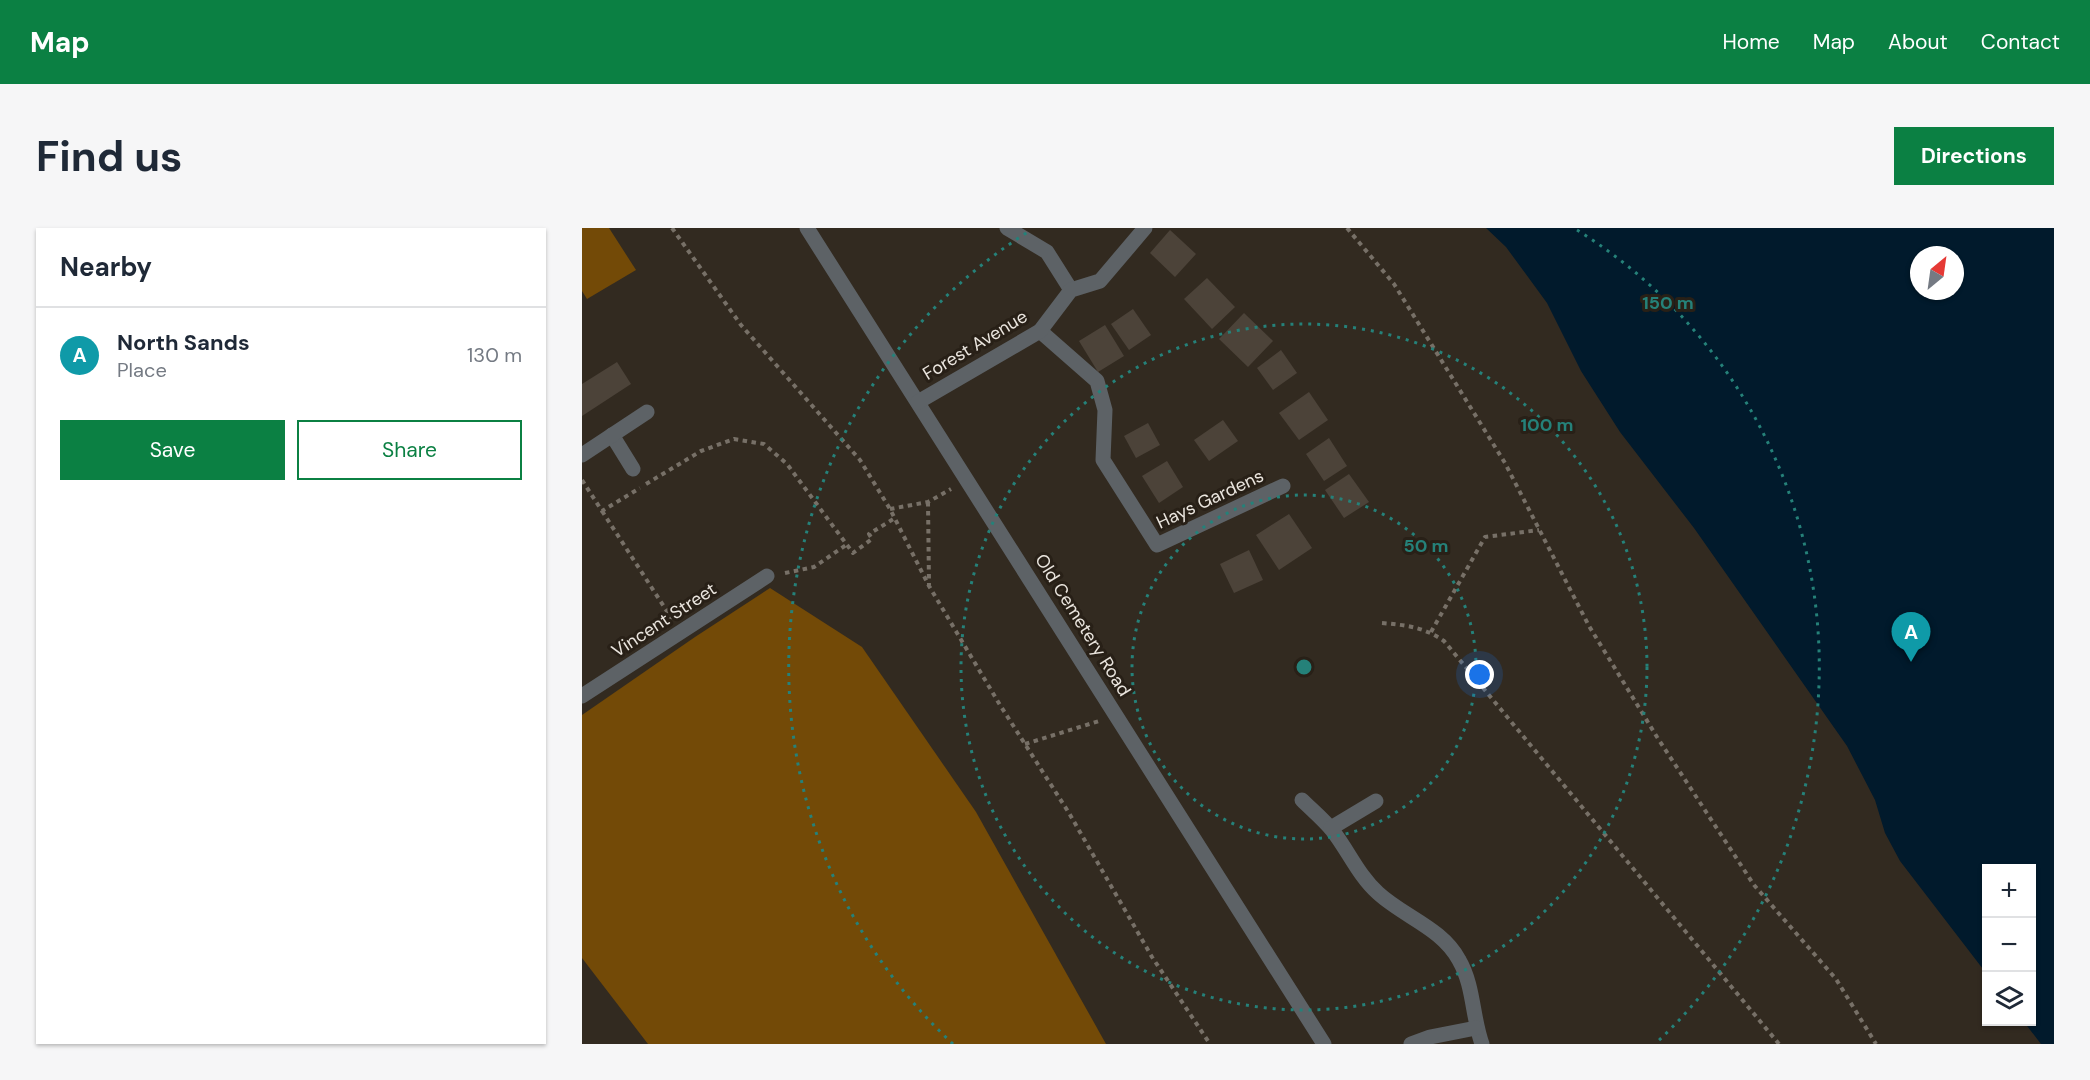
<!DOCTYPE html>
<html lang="en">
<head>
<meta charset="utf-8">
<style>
  :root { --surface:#fff; --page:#f6f6f7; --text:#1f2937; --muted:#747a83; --line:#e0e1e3; --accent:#0b8043 }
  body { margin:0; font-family:"DM Sans",sans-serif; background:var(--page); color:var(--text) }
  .controls { position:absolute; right:18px; bottom:18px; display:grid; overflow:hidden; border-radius:0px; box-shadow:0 2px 4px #0004 }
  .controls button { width:54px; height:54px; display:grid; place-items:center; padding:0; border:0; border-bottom:2px solid var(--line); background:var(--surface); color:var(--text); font:30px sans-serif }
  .compass { position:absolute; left:1328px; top:18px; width:54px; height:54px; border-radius:50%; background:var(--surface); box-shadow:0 2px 4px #0004; rotate:29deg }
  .you { position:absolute; left:898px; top:447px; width:21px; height:21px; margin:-15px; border:4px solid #fff; border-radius:50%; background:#1a73e8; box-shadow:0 0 0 9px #1a73e833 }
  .badge { display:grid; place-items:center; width:39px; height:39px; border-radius:50%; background:var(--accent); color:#fff; font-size:20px; font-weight:700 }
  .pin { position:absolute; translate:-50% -50px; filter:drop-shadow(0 2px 3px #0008) }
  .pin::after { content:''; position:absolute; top:32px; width:21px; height:18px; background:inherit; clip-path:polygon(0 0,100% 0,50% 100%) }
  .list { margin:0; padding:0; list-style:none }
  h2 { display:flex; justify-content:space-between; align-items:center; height:78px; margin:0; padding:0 24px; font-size:26px }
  h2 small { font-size:20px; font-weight:400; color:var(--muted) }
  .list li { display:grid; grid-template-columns:39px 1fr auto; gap:18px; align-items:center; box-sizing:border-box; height:96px; padding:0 24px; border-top:2px solid var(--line) }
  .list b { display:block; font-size:22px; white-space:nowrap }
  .list p { margin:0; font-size:20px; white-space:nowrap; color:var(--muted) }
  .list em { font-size:20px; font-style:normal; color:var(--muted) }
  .actions { display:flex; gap:12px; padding:18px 24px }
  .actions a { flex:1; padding:14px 0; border:2px solid var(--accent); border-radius:0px; text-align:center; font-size:21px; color:var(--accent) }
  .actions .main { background:var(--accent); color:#fff }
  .icon { flex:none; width:33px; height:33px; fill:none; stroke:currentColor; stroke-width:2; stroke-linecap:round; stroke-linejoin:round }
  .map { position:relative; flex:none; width:1472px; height:816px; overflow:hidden; border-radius:0px }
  header { display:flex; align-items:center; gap:36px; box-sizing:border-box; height:84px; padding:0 30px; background:var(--accent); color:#fff }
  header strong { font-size:28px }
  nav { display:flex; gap:33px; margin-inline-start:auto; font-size:21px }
  .intro { display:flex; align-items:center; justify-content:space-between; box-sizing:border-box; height:144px; padding:0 36px }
  h1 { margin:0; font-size:42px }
  .button { padding:15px 27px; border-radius:0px; background:var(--accent); color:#fff; font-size:21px; font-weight:700 }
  main { display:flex; gap:36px; padding:0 36px }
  aside { flex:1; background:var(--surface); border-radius:0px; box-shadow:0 2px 4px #0004 }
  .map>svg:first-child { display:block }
  .green { fill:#734a07 }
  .water { fill:#011a2c; fill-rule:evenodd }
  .building { fill:#4c4339 }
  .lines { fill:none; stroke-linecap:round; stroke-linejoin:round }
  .path { stroke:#777067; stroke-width:4; stroke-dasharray:4.5 4.5; stroke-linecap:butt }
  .minor { stroke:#5d6266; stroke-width:15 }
  .ring { fill:none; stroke:#258179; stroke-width:3; stroke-dasharray:3 6 }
  .labels { text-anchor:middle; stroke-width:6; stroke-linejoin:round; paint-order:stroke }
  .street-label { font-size:18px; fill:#eae5de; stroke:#282017 }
  .centre { fill:#258179; stroke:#282017; stroke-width:3 }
  .ring-label { font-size:18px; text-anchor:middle; font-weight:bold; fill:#258179; stroke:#282017; stroke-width:6; stroke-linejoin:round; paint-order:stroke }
</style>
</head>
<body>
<header>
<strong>Map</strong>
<nav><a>Home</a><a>Map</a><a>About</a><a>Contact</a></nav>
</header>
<div class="intro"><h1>Find us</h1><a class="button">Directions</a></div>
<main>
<aside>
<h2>Nearby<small></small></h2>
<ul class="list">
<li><span class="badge" style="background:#0f9aa8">A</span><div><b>North Sands</b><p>Place</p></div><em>130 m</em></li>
</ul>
<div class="actions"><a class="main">Save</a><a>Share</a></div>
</aside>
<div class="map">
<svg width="1472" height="816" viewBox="0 0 1472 816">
  <rect width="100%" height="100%" fill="#322a20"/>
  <g class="green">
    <polygon points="0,0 27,0 54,42 5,71 0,63"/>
    <polygon points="188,360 280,419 394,584 524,816 66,816 0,730 0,487 113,409"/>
  </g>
  <path class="water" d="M904,0H1472V816H1459L1442,794H1450V640H1404V745L1318,633L1303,605L1293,572L1265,518L1112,300L1038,204L999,143L965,75L924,19ZM1337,27H1373V63H1337Z"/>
  <g class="building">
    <polygon points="588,2 614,26 593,49 568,25"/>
    <polygon points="625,50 653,79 630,101 602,71"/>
    <polygon points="551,81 569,107 547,122 529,96"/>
    <polygon points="662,85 691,113 666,139 637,111"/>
    <polygon points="523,97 542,128 516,144 497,113"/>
    <polygon points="699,122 715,145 691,162 675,140"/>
    <polygon points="35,134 49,156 0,188 0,156"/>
    <polygon points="727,164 746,192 717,212 697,185"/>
    <polygon points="641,192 656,213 627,233 612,212"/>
    <polygon points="566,195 578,217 554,230 542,208"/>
    <polygon points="747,210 765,238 742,253 724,226"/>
    <polygon points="585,233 601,259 577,275 560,248"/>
    <polygon points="767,246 787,274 762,290 743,262"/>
    <polygon points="707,286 730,320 697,342 674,307"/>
    <polygon points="667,322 681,352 652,365 638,336"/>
  </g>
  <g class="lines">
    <g class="path">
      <polyline points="90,0 159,97 278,232 308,281 347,358 418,477 487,585 570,729 628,816"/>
      <polyline points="765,0 812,56 923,235 1007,398 1075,509 1172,657 1254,751 1294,816"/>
      <polyline points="0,252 20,283 58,260"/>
      <polyline points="64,256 119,223 152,211 182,216 205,236 271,325 290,311 287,306 313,290"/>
      <polyline points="346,274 347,357"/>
      <polyline points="308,281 346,274 369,261"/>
      <polyline points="20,283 90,391"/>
      <polyline points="203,345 232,339 264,317"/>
      <path d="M800,395C823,397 842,399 862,413L1197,816"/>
      <polyline points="849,404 903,309 957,302"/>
      <polyline points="443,516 517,493"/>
    </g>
    <g class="minor">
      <polyline points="225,0 742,816"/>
      <polyline points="425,0 465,24 489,62"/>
      <polyline points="458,103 515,153 523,182 521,232 575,317 701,258"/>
      <polyline points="336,174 458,103 489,62 518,53 563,0"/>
      <polyline points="30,207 51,241"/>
      <polyline points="0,227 65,184"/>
      <polyline points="0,468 185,348"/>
      <path d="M720,572C730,582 741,591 750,602C766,622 776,647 796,665C822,689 860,700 877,732C892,758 890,788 900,816"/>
      <polyline points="749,600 794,573"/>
      <polyline points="829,816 848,809 894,800"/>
    </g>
  </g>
  <g class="ring">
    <circle cx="722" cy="439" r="172"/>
    <circle cx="722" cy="439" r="343"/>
    <path d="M371 816A515 515 0 0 1 449 2M995 2A515 515 0 0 1 1073 816"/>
  </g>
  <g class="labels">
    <g class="street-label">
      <text transform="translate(393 117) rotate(-31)" y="6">Forest Avenue</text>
      <text transform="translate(628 271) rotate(-25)" y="6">Hays Gardens</text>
      <text transform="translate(82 392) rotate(-33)" y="6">Vincent Street</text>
      <text transform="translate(501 397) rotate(58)" y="6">Old Cemetery Road</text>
    </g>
  </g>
  <circle cx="722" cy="439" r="9" class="centre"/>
  <g class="ring-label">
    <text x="1086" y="81">150 m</text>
    <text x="965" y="203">100 m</text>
    <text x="844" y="324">50 m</text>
  </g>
</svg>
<div class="controls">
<button>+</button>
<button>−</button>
<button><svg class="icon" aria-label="layers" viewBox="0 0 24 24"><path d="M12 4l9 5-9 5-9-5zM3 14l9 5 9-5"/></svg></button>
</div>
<svg class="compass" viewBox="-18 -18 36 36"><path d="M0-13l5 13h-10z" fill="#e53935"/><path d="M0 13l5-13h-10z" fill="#747a83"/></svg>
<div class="you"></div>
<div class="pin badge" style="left:1329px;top:434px;background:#0f9aa8">A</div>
</div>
</main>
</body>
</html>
